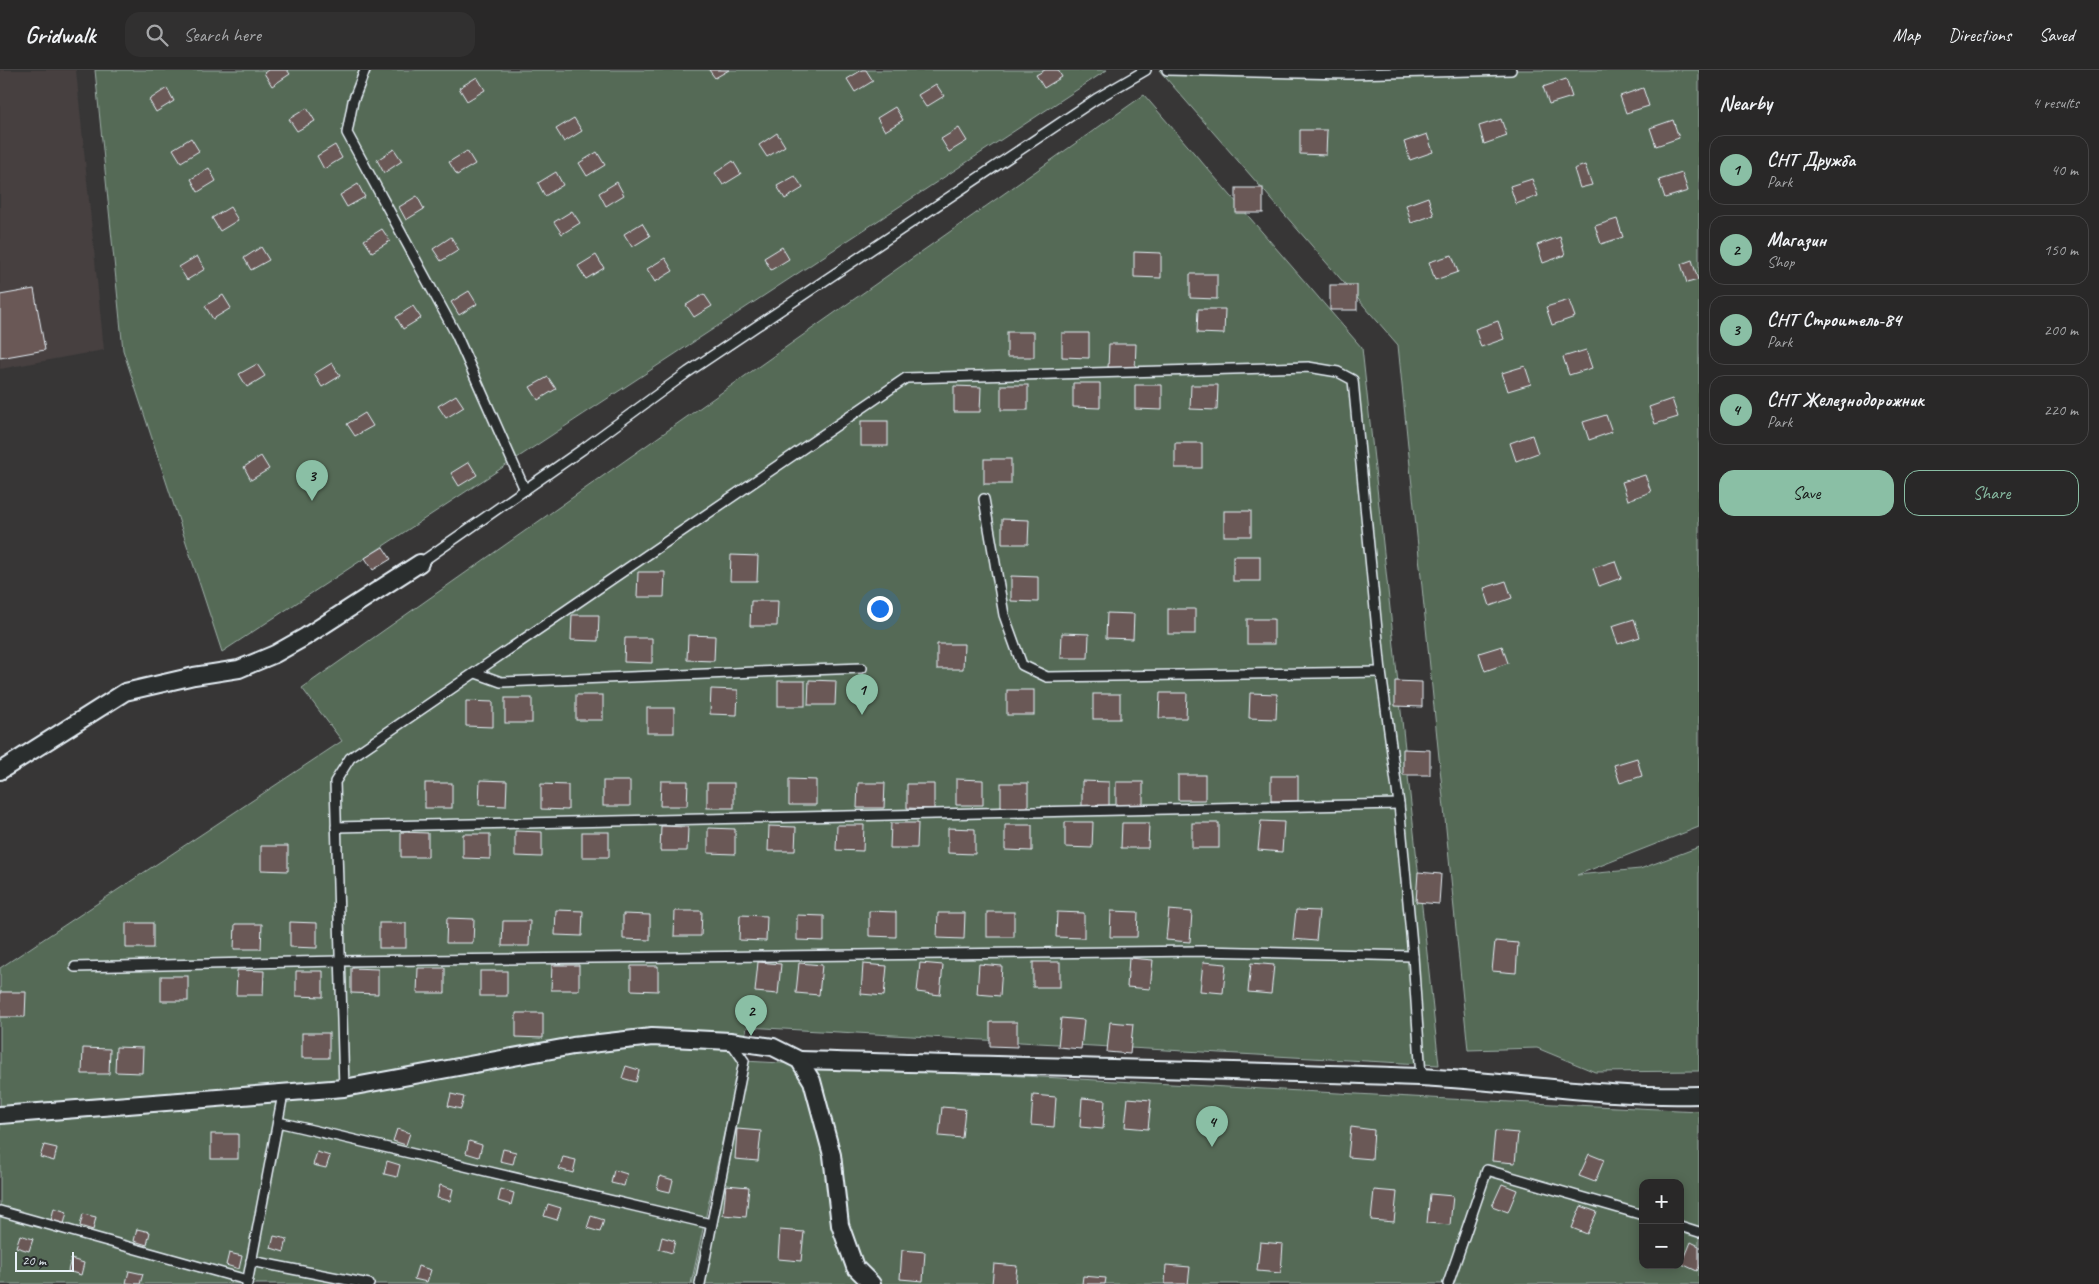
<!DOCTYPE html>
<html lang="en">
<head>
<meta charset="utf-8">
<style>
  :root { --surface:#292828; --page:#313030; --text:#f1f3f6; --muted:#a5a6a8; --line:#454445; --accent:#8abfa5 }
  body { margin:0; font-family:Caveat,sans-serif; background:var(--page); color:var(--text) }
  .controls { position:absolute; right:15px; bottom:15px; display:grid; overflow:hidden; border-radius:10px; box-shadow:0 2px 12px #0003 }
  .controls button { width:45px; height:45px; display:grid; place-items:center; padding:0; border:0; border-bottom:1px solid var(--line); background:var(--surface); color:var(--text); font:25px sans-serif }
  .scale { position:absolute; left:15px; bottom:12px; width:59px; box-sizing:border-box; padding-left:5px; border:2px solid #e8f1f8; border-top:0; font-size:14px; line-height:18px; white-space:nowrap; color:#e8f1f8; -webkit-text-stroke:4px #2a2d2e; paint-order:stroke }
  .you { position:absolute; left:879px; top:538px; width:18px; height:18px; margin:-12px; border:4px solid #fff; border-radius:50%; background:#1a73e8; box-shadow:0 0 0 8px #1a73e833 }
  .badge { display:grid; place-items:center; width:32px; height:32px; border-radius:50%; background:var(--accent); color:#111; font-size:16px; font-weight:700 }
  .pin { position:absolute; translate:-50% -41px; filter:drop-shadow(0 1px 2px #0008) }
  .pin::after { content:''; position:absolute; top:26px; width:18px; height:15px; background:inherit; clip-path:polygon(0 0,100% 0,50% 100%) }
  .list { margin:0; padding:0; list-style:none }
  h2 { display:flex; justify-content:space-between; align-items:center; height:65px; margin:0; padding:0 20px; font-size:21px }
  h2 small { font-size:16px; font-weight:400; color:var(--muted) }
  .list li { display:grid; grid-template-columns:32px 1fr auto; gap:15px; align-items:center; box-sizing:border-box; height:70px; margin:0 10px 10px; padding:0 10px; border:1px solid var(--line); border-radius:15px }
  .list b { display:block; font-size:19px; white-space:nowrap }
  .list p { margin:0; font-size:16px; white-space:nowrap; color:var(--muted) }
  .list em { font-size:16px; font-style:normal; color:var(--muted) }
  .actions { display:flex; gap:10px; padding:15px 20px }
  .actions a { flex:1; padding:11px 0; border:1px solid var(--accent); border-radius:15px; text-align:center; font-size:18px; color:var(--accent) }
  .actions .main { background:var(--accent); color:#111 }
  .icon { flex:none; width:28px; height:28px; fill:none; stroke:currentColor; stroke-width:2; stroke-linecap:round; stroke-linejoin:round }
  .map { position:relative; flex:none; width:1699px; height:1214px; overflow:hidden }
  header { display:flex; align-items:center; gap:30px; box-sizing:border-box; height:70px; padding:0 25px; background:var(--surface); border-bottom:1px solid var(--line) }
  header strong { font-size:24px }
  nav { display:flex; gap:28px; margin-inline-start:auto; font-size:18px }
  .search { width:350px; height:45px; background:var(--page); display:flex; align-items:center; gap:12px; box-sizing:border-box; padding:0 18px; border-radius:15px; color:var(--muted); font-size:19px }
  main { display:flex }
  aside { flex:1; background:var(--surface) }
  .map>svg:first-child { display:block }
  .built { fill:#464040 }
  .green { fill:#556b57; stroke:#9eaea8; fill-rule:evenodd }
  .building { fill:#6a5857; stroke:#e8f1f8 }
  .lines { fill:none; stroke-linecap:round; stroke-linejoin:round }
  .lane-casing { stroke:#e8f1f8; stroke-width:12 }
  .street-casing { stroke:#e8f1f8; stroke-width:20 }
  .lane { stroke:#2a2d2e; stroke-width:9 }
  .street { stroke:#2a2d2e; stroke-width:16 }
</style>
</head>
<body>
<header>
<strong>Gridwalk</strong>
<div class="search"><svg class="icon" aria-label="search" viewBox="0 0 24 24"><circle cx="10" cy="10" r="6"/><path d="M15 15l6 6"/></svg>Search here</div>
<nav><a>Map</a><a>Directions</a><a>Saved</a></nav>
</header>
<main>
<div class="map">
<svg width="1699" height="1214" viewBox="0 0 1699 1214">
  <rect width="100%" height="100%" fill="#373636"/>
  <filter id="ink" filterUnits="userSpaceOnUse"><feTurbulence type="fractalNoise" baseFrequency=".02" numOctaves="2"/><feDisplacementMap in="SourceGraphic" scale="10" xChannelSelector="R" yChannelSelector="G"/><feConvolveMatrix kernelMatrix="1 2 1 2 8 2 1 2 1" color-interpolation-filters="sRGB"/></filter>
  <g filter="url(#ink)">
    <polygon class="built" points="0,0 76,0 104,280 0,299"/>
    <g class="green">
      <polygon points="95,0 1107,0 222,582 123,280"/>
      <polygon points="1159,0 1699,0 1699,757 1577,805 1640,799 1699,777 1699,1001 1595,1002 1537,978 1468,980 1398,275"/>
      <polygon points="1144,25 1362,278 1439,995 747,957 691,1214 0,1214 0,898 342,671 302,618"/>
      <path d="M744,991L1449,1029L1699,1041V1214H692ZM1643,1113H1680V1195H1643Z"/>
    </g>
    <g class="building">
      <polygon points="268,0 287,0 290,4 272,16 264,3"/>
      <polygon points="709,0 729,0 715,8"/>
      <polygon points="862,0 866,0 873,11 855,22 847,9"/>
      <polygon points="1045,0 1058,0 1062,7 1044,18 1036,5"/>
      <polygon points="477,7 485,20 467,31 459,18"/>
      <polygon points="1566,9 1572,27 1549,34 1543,17"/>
      <polygon points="936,14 944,26 926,37 918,25"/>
      <polygon points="167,18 174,31 156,42 149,30"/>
      <polygon points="1643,18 1649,36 1626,43 1620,26"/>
      <polygon points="895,37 903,50 885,61 877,48"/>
      <polygon points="307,38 315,51 297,61 289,49"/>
      <polygon points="574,48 582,61 564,72 556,59"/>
      <polygon points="1501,49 1507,66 1484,74 1479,56"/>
      <polygon points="1673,50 1679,68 1656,76 1650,58"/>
      <polygon points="959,58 967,71 949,82 941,69"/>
      <polygon points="1300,60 1327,60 1326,85 1300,84"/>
      <polygon points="777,63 785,76 767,87 759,75"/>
      <polygon points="1427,64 1433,82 1410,90 1404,72"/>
      <polygon points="191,68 199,81 181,92 173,79"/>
      <polygon points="335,75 342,88 324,99 317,86"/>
      <polygon points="394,79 402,91 384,103 377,90"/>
      <polygon points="467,81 475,94 457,105 449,92"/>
      <polygon points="597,82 605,95 587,106 579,93"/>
      <polygon points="733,91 741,104 723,115 715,103"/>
      <polygon points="1585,95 1592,115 1580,118 1574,99"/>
      <polygon points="209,98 216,111 198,122 191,109"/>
      <polygon points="556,102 563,115 545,126 538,113"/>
      <polygon points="1682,103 1688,121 1665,128 1659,110"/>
      <polygon points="795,106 803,118 785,129 777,116"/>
      <polygon points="1532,109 1538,126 1516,134 1510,116"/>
      <polygon points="617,112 624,125 606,136 599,123"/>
      <polygon points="358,114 365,127 347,137 340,125"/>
      <rect x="1236" y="118" width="27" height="25"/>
      <polygon points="417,126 424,139 406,150 399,137"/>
      <polygon points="1428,127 1434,145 1411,153 1406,135"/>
      <polygon points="230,137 238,150 220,161 212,148"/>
      <polygon points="572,141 580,153 562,164 554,152"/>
      <polygon points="1617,149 1623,167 1601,174 1595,156"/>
      <polygon points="642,153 650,166 632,177 624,164"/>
      <polygon points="382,159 390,171 372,182 364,170"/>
      <polygon points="451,167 459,180 441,191 433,179"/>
      <polygon points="1560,167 1565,185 1543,193 1537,175"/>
      <polygon points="261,177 269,190 251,200 244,188"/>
      <polygon points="782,177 789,189 771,200 764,188"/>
      <polygon points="1134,182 1161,183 1161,208 1134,207"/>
      <polygon points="596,185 604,198 586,209 578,196"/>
      <polygon points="1452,185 1458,202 1435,210 1429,192"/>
      <polygon points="197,186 205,199 187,210 179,197"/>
      <polygon points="665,188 673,201 655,212 647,199"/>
      <polygon points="1692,190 1698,210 1687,213 1681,194"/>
      <polygon points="1190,204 1217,204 1217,229 1190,228"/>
      <rect x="1330" y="215" width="27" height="25"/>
      <polygon points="34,219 45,280 0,288 0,225"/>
      <polygon points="469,221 477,234 459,245 451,232"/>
      <polygon points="704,224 712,236 694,247 686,235"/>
      <polygon points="223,225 231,238 213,249 205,236"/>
      <polygon points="1569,230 1575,247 1552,255 1546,237"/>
      <polygon points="413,236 421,248 403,259 396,247"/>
      <polygon points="1198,239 1225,239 1224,264 1197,263"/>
      <polygon points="1498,251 1504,269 1481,277 1475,259"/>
      <rect x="1007" y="262" width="27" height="25"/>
      <polygon points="1062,263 1089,263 1089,288 1062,287"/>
      <polygon points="1109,274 1136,274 1135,300 1108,299"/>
      <polygon points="1586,280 1592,298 1569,305 1563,287"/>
      <polygon points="332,293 340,306 322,317 314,304"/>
      <polygon points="257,294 265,306 247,317 239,304"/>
      <polygon points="1525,296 1531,314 1508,321 1502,303"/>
      <polygon points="548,307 556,319 538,330 530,317"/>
      <polygon points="1073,313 1100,313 1100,338 1073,337"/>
      <rect x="1001" y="315" width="27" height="25"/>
      <polygon points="1135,315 1162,315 1162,340 1135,339"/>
      <polygon points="1191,315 1218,315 1217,340 1190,339"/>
      <polygon points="954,316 981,317 980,342 954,342"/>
      <polygon points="456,325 464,337 446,348 438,336"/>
      <polygon points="1672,329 1678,347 1655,354 1649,337"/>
      <polygon points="365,343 373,356 355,366 347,354"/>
      <polygon points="1606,345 1612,362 1589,370 1583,352"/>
      <rect x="861" y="351" width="27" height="25"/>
      <polygon points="1532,365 1538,383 1516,391 1510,373"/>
      <rect x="1175" y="373" width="27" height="25"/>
      <polygon points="261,386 269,399 251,410 244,397"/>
      <rect x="984" y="389" width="27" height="25"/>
      <polygon points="469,392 477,405 459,416 451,403"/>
      <polygon points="1645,405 1651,422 1628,430 1622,412"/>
      <rect x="1224" y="441" width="27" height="25"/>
      <polygon points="1002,449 1029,450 1028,474 1002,474"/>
      <polygon points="383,477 391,489 373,500 365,488"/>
      <polygon points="731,485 758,486 757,511 730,511"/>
      <rect x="1233" y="486" width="27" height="25"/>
      <polygon points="1615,491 1621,508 1599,516 1593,498"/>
      <polygon points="638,502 665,502 664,527 637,527"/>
      <polygon points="1011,506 1038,507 1038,532 1011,531"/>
      <polygon points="1506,511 1512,528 1490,536 1484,518"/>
      <polygon points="751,531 778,531 777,556 750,556"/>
      <rect x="1168" y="539" width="27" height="25"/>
      <polygon points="1107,543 1134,544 1133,569 1106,568"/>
      <polygon points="572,545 599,545 598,571 571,570"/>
      <rect x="1247" y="549" width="27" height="25"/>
      <polygon points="1634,549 1640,567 1618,574 1612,556"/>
      <polygon points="1062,563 1089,564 1088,588 1061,588"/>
      <polygon points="688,565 715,566 714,591 687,590"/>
      <polygon points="625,568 652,568 652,593 624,592"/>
      <polygon points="937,574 964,574 963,599 937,599"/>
      <polygon points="1502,576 1508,593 1485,601 1479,583"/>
      <polygon points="809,610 836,611 835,635 808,635"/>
      <rect x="778" y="611" width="27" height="25"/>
      <polygon points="1395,611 1422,612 1422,637 1395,636"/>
      <polygon points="711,619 738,620 737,645 710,644"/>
      <rect x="1007" y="620" width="27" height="25"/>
      <polygon points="1160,623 1187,623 1186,648 1159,648"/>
      <polygon points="1250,623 1277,624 1276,649 1249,648"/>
      <rect x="1093" y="624" width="27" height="25"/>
      <rect x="576" y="625" width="27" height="25"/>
      <rect x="505" y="628" width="27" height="25"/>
      <polygon points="466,631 493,632 493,657 466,656"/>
      <rect x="647" y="638" width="27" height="25"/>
      <polygon points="1403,679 1430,680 1430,705 1403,705"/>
      <polygon points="1637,688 1642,706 1620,713 1614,695"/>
      <rect x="1178" y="705" width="27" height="25"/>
      <rect x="1271" y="706" width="27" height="25"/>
      <polygon points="789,709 816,710 816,735 789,735"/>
      <polygon points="956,709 983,710 983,735 956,735"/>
      <polygon points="480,710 507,711 506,736 479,735"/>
      <rect x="603" y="711" width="27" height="25"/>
      <polygon points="661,711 688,711 687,736 660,736"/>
      <polygon points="1082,711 1109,712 1109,737 1082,736"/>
      <rect x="1116" y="712" width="27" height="25"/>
      <rect x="425" y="713" width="27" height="25"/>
      <rect x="707" y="713" width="27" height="25"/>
      <polygon points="858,713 885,713 884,738 857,738"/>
      <rect x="1001" y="713" width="27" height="25"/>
      <polygon points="541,714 568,715 568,740 541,739"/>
      <polygon points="907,714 934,714 934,739 907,738"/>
      <polygon points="1261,751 1284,752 1282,782 1258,780"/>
      <polygon points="1065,752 1093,752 1092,778 1065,777"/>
      <polygon points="891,753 918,753 917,778 890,778"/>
      <polygon points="1122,753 1149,753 1148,778 1121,778"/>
      <rect x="1192" y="753" width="27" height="25"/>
      <polygon points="837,755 864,755 863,781 836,780"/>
      <polygon points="1005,755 1032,755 1032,781 1005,780"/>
      <polygon points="661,756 688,757 687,781 660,781"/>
      <polygon points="769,756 796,757 795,781 768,781"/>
      <polygon points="708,758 735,759 735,784 708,783"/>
      <polygon points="948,758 975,759 975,784 948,783"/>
      <polygon points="515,761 542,762 542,787 515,786"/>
      <polygon points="401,762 428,763 428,787 401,787"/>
      <rect x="582" y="762" width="27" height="25"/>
      <polygon points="463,764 490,764 490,789 463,788"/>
      <polygon points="261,776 288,776 288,801 261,800"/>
      <polygon points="1418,802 1441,804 1439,834 1416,832"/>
      <polygon points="556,840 583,841 582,866 555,865"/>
      <polygon points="1169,840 1192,842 1190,872 1166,870"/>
      <polygon points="1296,840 1319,841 1316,871 1293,869"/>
      <polygon points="675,841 702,841 701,866 674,866"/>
      <polygon points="869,841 896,842 896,867 869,866"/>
      <polygon points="1111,841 1138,842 1137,867 1110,867"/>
      <rect x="987" y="842" width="27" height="25"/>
      <polygon points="1057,842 1084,843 1084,868 1056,867"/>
      <polygon points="938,843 965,843 964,869 937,868"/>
      <polygon points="623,844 650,845 650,870 623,869"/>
      <polygon points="740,845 767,846 766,871 739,870"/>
      <polygon points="797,845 824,846 824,871 797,870"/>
      <polygon points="447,848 474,849 473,873 446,873"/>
      <polygon points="503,851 530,851 529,876 502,876"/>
      <polygon points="290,852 317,853 317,878 290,877"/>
      <rect x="126" y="853" width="27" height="25"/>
      <rect x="379" y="853" width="27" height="25"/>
      <polygon points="235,854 262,854 261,879 234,879"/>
      <polygon points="1495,871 1518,873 1516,903 1492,901"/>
      <polygon points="1129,888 1153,890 1150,919 1127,917"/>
      <polygon points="758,892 781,894 778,924 755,922"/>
      <rect x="1033" y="892" width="27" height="25"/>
      <polygon points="1203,892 1226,894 1223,923 1200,921"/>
      <polygon points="799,893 822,895 819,925 796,923"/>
      <polygon points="920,893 943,895 940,925 917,922"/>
      <polygon points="1251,893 1274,895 1271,924 1248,922"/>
      <polygon points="863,894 887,896 884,926 861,924"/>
      <polygon points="979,894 1002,896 1000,926 977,924"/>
      <polygon points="552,895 579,895 579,920 551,920"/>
      <polygon points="631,896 658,896 658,921 631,920"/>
      <polygon points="351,898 378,899 378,924 351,923"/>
      <polygon points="418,898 445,898 445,923 417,923"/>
      <polygon points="237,900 264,901 263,925 236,925"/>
      <polygon points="296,901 323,901 323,927 296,926"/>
      <rect x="480" y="901" width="27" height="25"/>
      <rect x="161" y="906" width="27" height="25"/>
      <polygon points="0,922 26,922 25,947 0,947"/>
      <polygon points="516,943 543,943 543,968 516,967"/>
      <polygon points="1061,948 1084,950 1081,979 1058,977"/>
      <polygon points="990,952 1017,952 1017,977 990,976"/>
      <polygon points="1110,952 1133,954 1130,984 1107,982"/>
      <rect x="302" y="963" width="27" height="25"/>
      <polygon points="116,977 143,978 142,1003 115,1002"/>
      <polygon points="83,978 110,979 109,1004 82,1004"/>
      <polygon points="626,996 639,1000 636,1012 622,1008"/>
      <polygon points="451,1024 464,1027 461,1039 448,1036"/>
      <polygon points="1033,1025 1056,1027 1054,1057 1031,1055"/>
      <polygon points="1082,1028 1105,1030 1103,1059 1080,1057"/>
      <polygon points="1128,1028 1151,1030 1148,1059 1125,1057"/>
      <polygon points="942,1037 965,1039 962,1068 939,1066"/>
      <polygon points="1351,1057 1374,1060 1372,1089 1348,1087"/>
      <polygon points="397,1059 410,1063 406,1075 393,1071"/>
      <polygon points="737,1059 761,1061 758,1091 735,1089"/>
      <polygon points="1495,1061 1518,1063 1515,1093 1492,1091"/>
      <rect x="211" y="1064" width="27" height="25"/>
      <polygon points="469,1071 482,1075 479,1087 466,1083"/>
      <polygon points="44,1075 57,1078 54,1091 40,1087"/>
      <polygon points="503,1079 516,1082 513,1094 500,1091"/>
      <polygon points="317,1082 330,1086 326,1098 313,1095"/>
      <polygon points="1589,1084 1604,1090 1595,1112 1579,1106"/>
      <polygon points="563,1087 576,1090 573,1103 559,1099"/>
      <polygon points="387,1091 400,1095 397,1107 384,1104"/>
      <polygon points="614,1100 627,1104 624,1116 611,1113"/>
      <polygon points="660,1106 673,1110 670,1122 657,1119"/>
      <polygon points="1502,1114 1517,1120 1508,1142 1492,1136"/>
      <polygon points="440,1115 453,1119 450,1131 437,1128"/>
      <polygon points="726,1115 749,1117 746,1147 723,1145"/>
      <polygon points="501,1119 514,1123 511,1135 498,1131"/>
      <polygon points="1374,1120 1397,1122 1394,1152 1371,1150"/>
      <polygon points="1430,1124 1453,1126 1450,1155 1427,1153"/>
      <polygon points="548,1134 561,1138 557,1150 544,1146"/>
      <polygon points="1581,1136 1597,1142 1587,1164 1572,1158"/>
      <polygon points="54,1138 67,1142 64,1154 51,1151"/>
      <polygon points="83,1144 96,1147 93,1160 80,1156"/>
      <polygon points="591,1146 604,1150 600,1162 587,1158"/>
      <polygon points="137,1159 150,1162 147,1175 134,1171"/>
      <polygon points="780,1160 804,1162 801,1191 778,1189"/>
      <polygon points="20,1165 33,1169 29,1181 16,1177"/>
      <polygon points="274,1166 287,1169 284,1182 271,1178"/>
      <polygon points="662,1167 675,1171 672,1183 659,1179"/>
      <polygon points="1260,1172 1283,1174 1281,1203 1257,1201"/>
      <polygon points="1691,1172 1699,1176 1699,1197 1697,1201 1682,1194"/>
      <polygon points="902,1180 925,1182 923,1211 900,1209"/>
      <polygon points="229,1183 242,1186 239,1199 226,1195"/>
      <polygon points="71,1189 84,1193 81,1205 68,1201"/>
      <polygon points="994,1194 1017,1196 1015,1214 992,1214"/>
      <polygon points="1166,1195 1190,1197 1188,1214 1165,1214"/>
      <polygon points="418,1196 431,1200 427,1212 414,1209"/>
      <polygon points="129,1201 143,1204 140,1214 126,1213"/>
      <polygon points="1083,1206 1106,1208 1105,1214 1082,1214"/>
    </g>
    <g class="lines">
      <defs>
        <g id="lane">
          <polyline points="365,0 353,31 347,63 456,264 525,420"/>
          <polyline points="1167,0 1348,4 1511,0"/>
          <polyline points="984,429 1004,545 1022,595 1047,607 1381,602"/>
          <polyline points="420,493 583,379 688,302 1096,29 1146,0"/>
          <polyline points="476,603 501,612 862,598"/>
          <polyline points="336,757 1399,734"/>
          <polyline points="75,897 340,891 1202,881 1413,886"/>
          <polyline points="344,1018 335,712 350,688 906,308 1308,297 1338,302 1353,310 1381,602 1399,734 1413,886 1421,1007"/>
          <polyline points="278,1052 711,1154"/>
          <polyline points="0,1141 247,1210"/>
          <polyline points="1680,1156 1699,1162"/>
          <polyline points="251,1191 369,1214"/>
          <polyline points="247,1214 283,1024"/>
          <polyline points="700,1214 744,991 730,971"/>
          <polyline points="1448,1214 1487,1100 1643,1145"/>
        </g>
        <g id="street">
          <polyline points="0,701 125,622 194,606 239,599 275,584 305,567 420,493"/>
          <path d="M799,990C1005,996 1212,999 1419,1007C1512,1011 1605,1028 1699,1025"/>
          <polyline points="0,1045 344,1018 573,976 652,967 730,971 773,977 799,990 812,1011 832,1085 840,1155 855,1197 872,1214"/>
        </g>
      </defs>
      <use href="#lane" class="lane-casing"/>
      <use href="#street" class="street-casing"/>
      <use href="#lane" class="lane"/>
      <use href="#street" class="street"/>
    </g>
  </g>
</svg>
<div class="controls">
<button>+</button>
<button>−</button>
</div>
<div class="scale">20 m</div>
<div class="you"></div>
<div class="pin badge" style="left:862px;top:645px">1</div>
<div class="pin badge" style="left:751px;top:966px">2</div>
<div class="pin badge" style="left:312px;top:431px">3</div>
<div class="pin badge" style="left:1212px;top:1077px">4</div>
</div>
<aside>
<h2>Nearby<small>4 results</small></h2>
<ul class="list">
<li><span class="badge">1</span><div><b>СНТ Дружба</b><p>Park</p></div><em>40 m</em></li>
<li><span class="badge">2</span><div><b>Магазин</b><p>Shop</p></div><em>150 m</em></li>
<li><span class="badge">3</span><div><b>СНТ Строитель-84</b><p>Park</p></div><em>200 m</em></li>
<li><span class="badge">4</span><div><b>СНТ Железнодорожник</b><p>Park</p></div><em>220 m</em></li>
</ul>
<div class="actions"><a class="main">Save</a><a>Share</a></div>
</aside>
</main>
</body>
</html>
